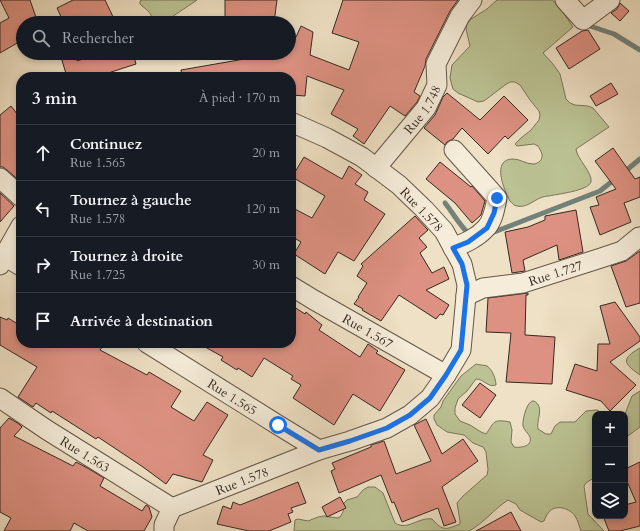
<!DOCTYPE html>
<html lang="fr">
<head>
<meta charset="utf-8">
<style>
  :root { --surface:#171b24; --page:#20242c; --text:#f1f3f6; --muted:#9ea1a6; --line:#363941 }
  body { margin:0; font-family:Cardo,serif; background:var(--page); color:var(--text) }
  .controls { position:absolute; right:12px; bottom:12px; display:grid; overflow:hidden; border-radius:8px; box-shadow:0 2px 6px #0003 }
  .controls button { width:36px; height:36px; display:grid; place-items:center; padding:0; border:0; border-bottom:1px solid var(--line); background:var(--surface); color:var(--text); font:20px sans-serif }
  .stop { position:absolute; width:12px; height:12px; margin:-9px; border:3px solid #1a73e8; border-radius:50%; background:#fff }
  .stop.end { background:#1a73e8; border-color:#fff; box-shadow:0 1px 4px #0008 }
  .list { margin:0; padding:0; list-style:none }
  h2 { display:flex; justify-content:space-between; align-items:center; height:52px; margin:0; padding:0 16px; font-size:17px }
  h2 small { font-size:13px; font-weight:400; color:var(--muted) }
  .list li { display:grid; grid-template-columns:26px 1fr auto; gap:12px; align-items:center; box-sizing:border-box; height:56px; padding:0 16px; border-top:1px solid var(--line) }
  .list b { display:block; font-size:15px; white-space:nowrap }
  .list p { margin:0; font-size:13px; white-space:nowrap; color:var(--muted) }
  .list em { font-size:13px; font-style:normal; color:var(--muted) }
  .icon { flex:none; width:22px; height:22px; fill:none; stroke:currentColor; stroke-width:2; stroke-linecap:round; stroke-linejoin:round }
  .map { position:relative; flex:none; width:640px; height:531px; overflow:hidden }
  .search { position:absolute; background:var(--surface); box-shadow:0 2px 6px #0003; left:16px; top:16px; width:280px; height:44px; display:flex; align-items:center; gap:10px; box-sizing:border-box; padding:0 14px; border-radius:22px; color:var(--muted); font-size:15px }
  .panel { position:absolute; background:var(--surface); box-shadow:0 2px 6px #0003; left:16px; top:72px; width:280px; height:276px; border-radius:16px }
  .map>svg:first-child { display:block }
  .green { fill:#bbc293; stroke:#78765a }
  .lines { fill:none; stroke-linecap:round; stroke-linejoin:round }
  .stream { stroke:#72827a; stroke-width:5 }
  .building { fill:#dd9182; stroke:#352921 }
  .street-casing { stroke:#64574a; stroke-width:21 }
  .street { stroke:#f5ecd9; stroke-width:19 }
  .route { stroke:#1a73e8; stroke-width:5 }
  .labels { text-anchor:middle; stroke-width:4; stroke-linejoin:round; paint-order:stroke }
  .street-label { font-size:13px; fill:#352921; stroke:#f5ecd9 }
</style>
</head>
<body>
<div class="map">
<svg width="640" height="531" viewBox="0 0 640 531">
  <rect width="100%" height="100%" fill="#efe1c5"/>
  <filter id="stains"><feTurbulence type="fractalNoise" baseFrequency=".005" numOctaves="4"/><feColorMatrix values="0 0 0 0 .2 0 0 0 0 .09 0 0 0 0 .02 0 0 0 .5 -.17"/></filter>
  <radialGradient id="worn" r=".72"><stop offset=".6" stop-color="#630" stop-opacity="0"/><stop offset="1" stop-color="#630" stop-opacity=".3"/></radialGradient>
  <g class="green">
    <path d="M142,0H197L166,21V23H147L150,22L152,20C152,12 145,9 140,4V1Z"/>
    <path d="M497,0H552L558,5L573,27L543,53L553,64L560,74L566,99L570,103L575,105L588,106L593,108L609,127L576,149C577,159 593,173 591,182C588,191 557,194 549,196C546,196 542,197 540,198C533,201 526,208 517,206C514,206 512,203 510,201C504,190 491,159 513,159C520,159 526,164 533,164C539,164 543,159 542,154C541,151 539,148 538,146L534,144L517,146L515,144L521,138L531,130L539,120L540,115L539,111L530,100L520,85L515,82H510L505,85L484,101L478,102L458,93L453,89L450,78L452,65L470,46L466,29L467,24L471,19L487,9Z"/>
    <path d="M640,348V375C623,363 621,359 640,348Z"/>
    <path d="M476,364C479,365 484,365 487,366C492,369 496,379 496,385C488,388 484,379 476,379L467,391L458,399L455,408V414L460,421L470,425L481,432L486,434C495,421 493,419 510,422L512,430L511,442L514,447C519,448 533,447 530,437C528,433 524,430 523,426C522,422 526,404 531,402C531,401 533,401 534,401C545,407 536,420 538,429L546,434H551L555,426L560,422H575L586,411L597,410L604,414H595V477L586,483L584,486L588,514L604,531H581C579,526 578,520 575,516C570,508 555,504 549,512C547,514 545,518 544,521L541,522L520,510L516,504L508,500C494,509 484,523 469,531H294L295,520L298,519L308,521L318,517L324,516L337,518L340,517L343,512L344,503L347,500L357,497L363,490L368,487H375L383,493L395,523C408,531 418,517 432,519C443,531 445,530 460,524V521L457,503L463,496L487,475L488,470L486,452L483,447L473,443L464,435L447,432L437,425L434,419V415L441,407L443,401L461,376Z"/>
    <polygon points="640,391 640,427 625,438 625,414 632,396"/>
  </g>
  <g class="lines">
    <g class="stream">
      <polyline points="584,24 614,34 640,50"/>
      <polyline points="623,173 640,159"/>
      <path d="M445,203C453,213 460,226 470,235"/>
      <polyline points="489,234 600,191 615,179"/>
    </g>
  </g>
  <g class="building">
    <polygon points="0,0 30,0 38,23 23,23 23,35 16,38 19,42 0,53 0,23 9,18"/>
    <polygon points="73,0 105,0 116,23 64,23 57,8"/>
    <polygon points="225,0 277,0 274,23 225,23"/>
    <polygon points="343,0 458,0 450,11 426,59 425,66 414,92 420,96 417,102 405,116 390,106 364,144 353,136 358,129 331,114 344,90 307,76 305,96 291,95 291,77 182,77 181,70 279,53 289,53 289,35 296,37 301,26 313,32 310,55 349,70 359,42 332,33"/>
    <polygon points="620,3 629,11 620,21 611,13 617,9"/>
    <polygon points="588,30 600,49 569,69 556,48 582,31"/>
    <polygon points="74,53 77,61 100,53 133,53 136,64 105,74 106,77 67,77 61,57"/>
    <polygon points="611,83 618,94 596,106 590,96"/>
    <polygon points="447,93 480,120 504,96 528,120 508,139 505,136 488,154 462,128 453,139 447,142 445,145 424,128 435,115 443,97"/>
    <polygon points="11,106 21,119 21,182 7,170 3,167 0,167 0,115"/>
    <polygon points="613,148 635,179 640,177 640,197 624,203 631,222 600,235 590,207 599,205 596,197 616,189 595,161"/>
    <polygon points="304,157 342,179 349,166 362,175 355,184 368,192 364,200 385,214 354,261 338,252 325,274 294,254 301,242 291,236 291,207 312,218 325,196 292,177"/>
    <polygon points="440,162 471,187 472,186 485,201 481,215 472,223 455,203 426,179"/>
    <polygon points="0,193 14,206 0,222"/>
    <polygon points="576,210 583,252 559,260 557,245 523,260 525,271 512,273 505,232 528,227 545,220 545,216"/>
    <polygon points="415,216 428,230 419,238 427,247 420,253 432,273 444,267 449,279 426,290 449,305 443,315 440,314 436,319 399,295 381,321 362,310 363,309 354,304 359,297 358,297 367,283 357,276 363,266 361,264"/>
    <polygon points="640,251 640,303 626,307 611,266 626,261"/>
    <polygon points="528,293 528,295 526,295 525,335 555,337 552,384 506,382 511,333 486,332 488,298"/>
    <polygon points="615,302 640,337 640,341 610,362 636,385 610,411 601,401 566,390 575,364 597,371 598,344 610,344 600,306"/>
    <polygon points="291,305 305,314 306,312 322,325 319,330 360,357 368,344 378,351 376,353 405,370 380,411 353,394 334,425 293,398 301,385 291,379 293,376 264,358 252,377 238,368 237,370 221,360 223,357 198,343 291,343"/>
    <polygon points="0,317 7,320 8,318 21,326 21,343 105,343 100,350 147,375 149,372 181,391 171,407 194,421 207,402 228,415 203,455 213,460 202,482 173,474 166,484 143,467 98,437 96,439 52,411 51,413 36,403 33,407 18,397 37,367 0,345"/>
    <polygon points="480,383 496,395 480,418 462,405"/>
    <polygon points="9,418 19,424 22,427 14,436 73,466 76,462 89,469 104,478 100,486 142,511 146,505 149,507 152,517 144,531 88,531 74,523 70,531 4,531 11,518 0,512 0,428"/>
    <polygon points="426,419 442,454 463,439 478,461 442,487 456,522 444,526 438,508 402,522 394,502 392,503 381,475 339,493 331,471 335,469 332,463 371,447 371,445 384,441 396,474 431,461 414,425"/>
    <polygon points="640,462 640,526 620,531 609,531 603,516 625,516 625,505 636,502 625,477 625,469"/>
    <polygon points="298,482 306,503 291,508 293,512 288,514 291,522 269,531 249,531 217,524 223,506 231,509 233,502 240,505"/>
    <polygon points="340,497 346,508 327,517 322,507"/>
    <polygon points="511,512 521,531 476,531"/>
  </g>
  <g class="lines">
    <defs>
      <g id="street">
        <polyline points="565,0 583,20 610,0"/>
        <path id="s1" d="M376,168L426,108L437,85L436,64L460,16L472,0"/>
        <polyline points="0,178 21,197"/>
        <path d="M453,248C465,243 477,238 486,228C493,221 495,208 497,198L454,150"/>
        <polyline points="4,256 21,266"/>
        <polyline points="0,265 4,256 21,226"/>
        <path id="s2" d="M291,286L314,300L446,375"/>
        <path id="s3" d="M466,296L483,288L523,283L601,258L622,251L639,237"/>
        <path id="s4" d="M147,343L278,425L319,450"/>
        <path id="s5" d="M0,398L47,430L172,508"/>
        <path id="s6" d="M172,508L319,450L350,441L387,428L410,415L430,398L446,375L461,350L467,285L462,264L444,231L424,209L399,185L362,157L327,138L291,122"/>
        <polyline points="164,531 164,525 172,508"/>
      </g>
    </defs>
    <use href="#street" class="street-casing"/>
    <use href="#street" class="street"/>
  </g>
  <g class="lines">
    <polyline class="route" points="278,425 319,450 350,441 387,428 410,415 430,398 446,375 461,350 467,285 462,264 453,248 468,242 487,228 494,213 497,198"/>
  </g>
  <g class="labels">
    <g class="street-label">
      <text dy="5" stroke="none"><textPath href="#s1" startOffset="75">Rue 1.748</textPath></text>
      <text transform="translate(422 209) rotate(46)" y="5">Rue 1.578</text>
      <text dy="5" stroke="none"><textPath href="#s3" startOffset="93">Rue 1.727</textPath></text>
      <text dy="5" stroke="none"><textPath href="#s2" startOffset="89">Rue 1.567</textPath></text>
      <text dy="5" stroke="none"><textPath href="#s4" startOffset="101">Rue 1.565</textPath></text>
      <text dy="5" stroke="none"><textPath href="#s5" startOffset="102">Rue 1.563</textPath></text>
      <text dy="5" stroke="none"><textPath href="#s6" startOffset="75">Rue 1.578</textPath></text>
    </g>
  </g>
  <rect width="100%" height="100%" filter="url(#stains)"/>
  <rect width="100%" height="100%" fill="url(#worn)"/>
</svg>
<div class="controls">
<button>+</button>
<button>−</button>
<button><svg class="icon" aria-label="layers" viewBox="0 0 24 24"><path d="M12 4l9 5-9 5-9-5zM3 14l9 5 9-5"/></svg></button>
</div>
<div class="stop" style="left:278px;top:425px"></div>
<div class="stop end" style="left:497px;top:198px"></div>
<div class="search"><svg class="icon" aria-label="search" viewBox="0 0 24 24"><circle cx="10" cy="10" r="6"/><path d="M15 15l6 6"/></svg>Rechercher</div>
<section class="panel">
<h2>3 min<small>À pied · 170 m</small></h2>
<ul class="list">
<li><svg class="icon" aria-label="ahead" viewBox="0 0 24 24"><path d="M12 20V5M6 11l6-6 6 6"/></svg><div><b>Continuez</b><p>Rue 1.565</p></div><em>20 m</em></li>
<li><svg class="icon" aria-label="left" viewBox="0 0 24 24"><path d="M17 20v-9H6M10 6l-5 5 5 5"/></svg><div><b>Tournez à gauche</b><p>Rue 1.578</p></div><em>120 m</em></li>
<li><svg class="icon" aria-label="right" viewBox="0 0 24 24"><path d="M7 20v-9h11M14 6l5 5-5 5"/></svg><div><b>Tournez à droite</b><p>Rue 1.725</p></div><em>30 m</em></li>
<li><svg class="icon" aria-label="arrive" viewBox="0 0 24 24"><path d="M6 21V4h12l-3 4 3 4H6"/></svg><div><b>Arrivée à destination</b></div></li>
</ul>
</section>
</div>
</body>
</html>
